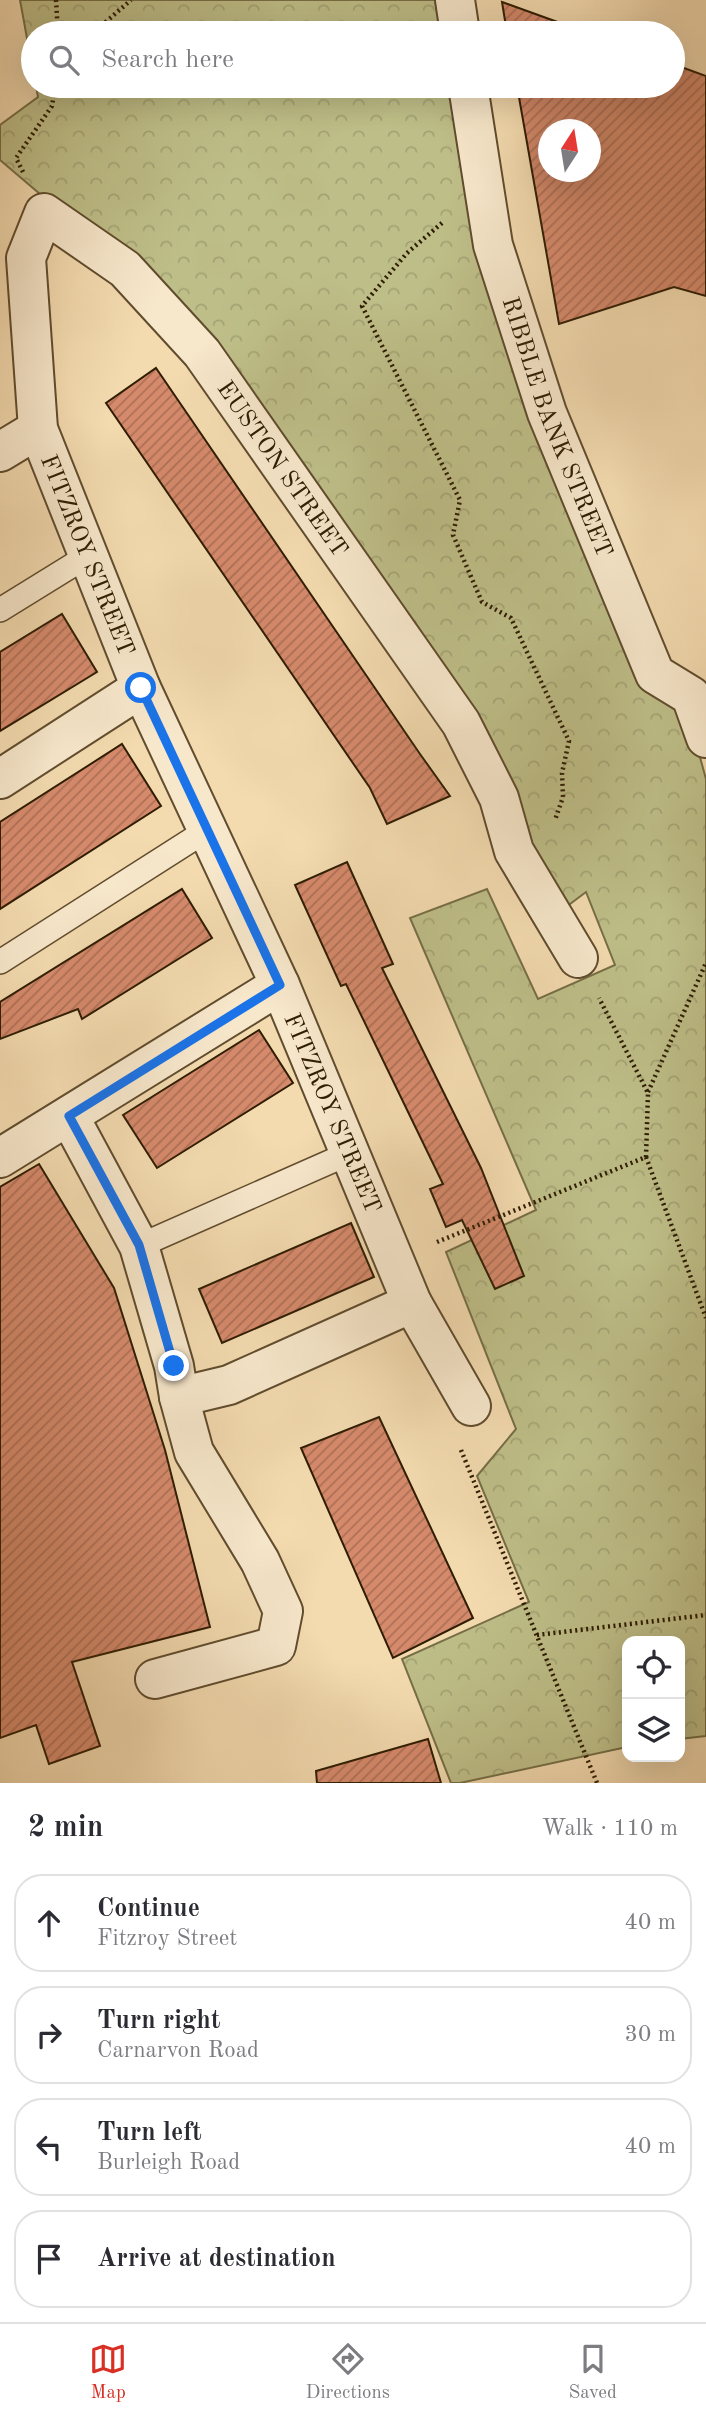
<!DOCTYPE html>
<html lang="en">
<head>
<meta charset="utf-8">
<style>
  :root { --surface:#fff; --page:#f7f7f7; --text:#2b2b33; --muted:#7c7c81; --line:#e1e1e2; --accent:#d93025 }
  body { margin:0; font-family:"Old Standard TT",serif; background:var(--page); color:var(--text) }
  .controls { position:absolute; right:21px; bottom:21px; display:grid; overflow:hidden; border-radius:14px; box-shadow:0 7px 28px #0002 }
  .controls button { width:63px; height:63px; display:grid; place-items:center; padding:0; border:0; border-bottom:2px solid var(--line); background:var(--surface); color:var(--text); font:35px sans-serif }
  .compass { position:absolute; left:538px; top:119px; width:63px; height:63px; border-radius:50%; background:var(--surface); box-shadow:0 7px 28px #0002; rotate:12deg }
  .stop { position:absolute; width:21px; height:21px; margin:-16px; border:5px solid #1a73e8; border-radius:50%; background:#fff }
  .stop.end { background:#1a73e8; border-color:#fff; box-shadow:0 2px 7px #0008 }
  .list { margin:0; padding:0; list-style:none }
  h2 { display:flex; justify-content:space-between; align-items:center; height:91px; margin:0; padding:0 28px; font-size:30px }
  h2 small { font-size:23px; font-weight:400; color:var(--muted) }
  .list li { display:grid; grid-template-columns:46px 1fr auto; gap:21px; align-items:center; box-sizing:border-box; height:98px; margin:0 14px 14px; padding:0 14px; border:2px solid var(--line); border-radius:28px }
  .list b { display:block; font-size:26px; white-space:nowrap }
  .list p { margin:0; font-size:23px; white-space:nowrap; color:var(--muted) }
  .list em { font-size:23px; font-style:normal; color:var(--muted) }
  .icon { flex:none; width:38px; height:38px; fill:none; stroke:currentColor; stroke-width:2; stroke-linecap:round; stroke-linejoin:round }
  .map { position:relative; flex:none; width:706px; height:1783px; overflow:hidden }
  .search { position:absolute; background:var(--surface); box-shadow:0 7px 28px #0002; left:21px; right:21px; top:21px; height:77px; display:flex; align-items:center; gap:18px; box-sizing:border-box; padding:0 24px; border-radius:38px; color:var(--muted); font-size:26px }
  .sheet { height:539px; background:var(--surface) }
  nav { display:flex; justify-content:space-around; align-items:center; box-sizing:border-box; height:98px; border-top:2px solid var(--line); background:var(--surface); font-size:19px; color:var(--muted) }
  nav a { display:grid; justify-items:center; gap:4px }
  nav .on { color:var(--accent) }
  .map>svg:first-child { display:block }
  .park { fill:url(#park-crowns); stroke:#766e46; stroke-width:2 }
  .building { fill:url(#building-hatch); stroke:#2f1d03; stroke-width:2; fill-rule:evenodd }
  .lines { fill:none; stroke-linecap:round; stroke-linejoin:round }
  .lane-casing { stroke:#604c2e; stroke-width:26 }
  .street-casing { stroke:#604c2e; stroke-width:42 }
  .path { stroke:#2f1d03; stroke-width:4.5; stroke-dasharray:2 3.5; stroke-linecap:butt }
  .lane { stroke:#f7e7cb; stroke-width:23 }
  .street { stroke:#f7e7cb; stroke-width:38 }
  .route { stroke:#1a73e8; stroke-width:9 }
  .labels { text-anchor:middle; stroke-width:5; stroke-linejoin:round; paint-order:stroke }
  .street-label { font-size:24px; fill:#2f1d03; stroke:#f7e7cb }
</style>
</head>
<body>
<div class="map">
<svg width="706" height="1783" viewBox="0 0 706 1783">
  <defs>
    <pattern id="park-crowns" width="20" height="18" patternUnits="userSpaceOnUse" patternTransform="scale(1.75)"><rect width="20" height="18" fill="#bebe88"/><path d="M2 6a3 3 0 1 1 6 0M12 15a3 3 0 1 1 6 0" fill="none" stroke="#a4a374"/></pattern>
    <pattern id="building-hatch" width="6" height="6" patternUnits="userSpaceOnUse" patternTransform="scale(1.75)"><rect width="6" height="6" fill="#d68a6c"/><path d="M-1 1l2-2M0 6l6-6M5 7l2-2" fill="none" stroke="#ae7057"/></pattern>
  </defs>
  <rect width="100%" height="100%" fill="#f3daaf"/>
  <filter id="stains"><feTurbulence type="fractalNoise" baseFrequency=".00286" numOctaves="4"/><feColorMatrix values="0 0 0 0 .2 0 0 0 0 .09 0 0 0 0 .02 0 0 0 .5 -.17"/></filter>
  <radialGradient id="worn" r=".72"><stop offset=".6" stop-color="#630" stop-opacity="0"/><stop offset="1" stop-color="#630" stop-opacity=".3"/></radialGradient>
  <g class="park">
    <polygon points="20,0 443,0 449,33 33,33 33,71"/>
    <polygon points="36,86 457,86 474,194 685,703 706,779 706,1736 680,1739 680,1641 627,1641 627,1747 460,1783 451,1783 402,1659 529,1602 477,1476 516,1429 446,1252 536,1210 410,918 487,889 538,999 615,965 586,892 566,907 385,601 54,206 0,160 0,125 38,97"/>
  </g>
  <g class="building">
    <polygon points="502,2 588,33 507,33"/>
    <path d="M673,64L706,76V296L674,287L559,324L517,86H673ZM549,130H591V172H549Z"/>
    <polygon points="156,368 420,754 450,796 387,824 370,788 106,403"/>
    <polygon points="62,614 97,672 0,731 0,652"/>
    <polygon points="122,744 161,806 0,909 0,822"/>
    <polygon points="347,862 393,964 382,968 481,1168 524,1276 495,1289 462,1220 446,1227 430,1189 443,1184 346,984 341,986 295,885"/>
    <polygon points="182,889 212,938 82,1019 78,1009 0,1039 0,1002"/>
    <polygon points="259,1030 293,1083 157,1168 123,1115"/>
    <polygon points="39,1164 114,1288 165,1450 210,1627 72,1662 100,1746 49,1764 36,1725 0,1738 0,1187"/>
    <polygon points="351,1223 374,1277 222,1343 199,1289"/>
    <polygon points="379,1417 473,1618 393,1658 301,1448"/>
    <polygon points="428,1739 441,1783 317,1783 316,1771"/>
  </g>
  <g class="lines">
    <defs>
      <g id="lane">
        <polyline points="0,610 89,555"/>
        <polyline points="0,962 207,830"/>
        <polyline points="139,1246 350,1153"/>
      </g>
      <g id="street">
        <polyline points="455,0 460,33"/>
        <path id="s1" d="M468,86L493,245L547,413L655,674L691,696L706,738"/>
        <polyline points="0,452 38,429"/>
        <polyline points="0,779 141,688"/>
        <polyline points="69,1116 139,1246 174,1366 179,1397 229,1385 412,1303"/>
        <polyline points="0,1158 280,985"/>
        <path id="s2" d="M471,1406L412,1303L280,985L141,688L38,429L26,258L44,213L125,269L202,353L461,723L499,798L514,851L578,958"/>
        <polyline points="155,1679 276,1646 283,1611 260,1561 194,1452 179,1397"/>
      </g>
    </defs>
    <use href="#lane" class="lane-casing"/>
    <use href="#street" class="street-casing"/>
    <g class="path">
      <polyline points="56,0 58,33"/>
      <polyline points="93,33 131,0"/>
      <polyline points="23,172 16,158 52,106 55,86"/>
      <polyline points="442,223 407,253 362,306 460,500 453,535 482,602 511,618 569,741 562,773 563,797 555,820"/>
      <polyline points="648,1092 706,963"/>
      <polyline points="646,1157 706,1318"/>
      <polyline points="437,1242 646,1157 648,1093 599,998"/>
      <polyline points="461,1450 597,1783"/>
      <polyline points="537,1635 706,1615"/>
    </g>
    <use href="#lane" class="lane"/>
    <use href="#street" class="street"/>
  </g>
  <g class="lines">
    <polyline class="route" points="141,688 280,985 69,1116 139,1245 174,1366"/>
  </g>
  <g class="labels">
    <g class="street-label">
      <text dy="8" stroke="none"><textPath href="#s1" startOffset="354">RIBBLE BANK STREET</textPath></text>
      <text dy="8" stroke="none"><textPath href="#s2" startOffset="1643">EUSTON STREET</textPath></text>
      <text transform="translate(88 555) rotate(68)" y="8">FITZROY STREET</text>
      <text transform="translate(333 1113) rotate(67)" y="8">FITZROY STREET</text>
    </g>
  </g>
  <rect width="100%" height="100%" filter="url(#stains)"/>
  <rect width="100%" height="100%" fill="url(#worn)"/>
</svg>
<div class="controls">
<button><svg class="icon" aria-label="locate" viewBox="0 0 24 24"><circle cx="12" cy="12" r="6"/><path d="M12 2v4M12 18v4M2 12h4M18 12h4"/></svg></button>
<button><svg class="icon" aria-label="layers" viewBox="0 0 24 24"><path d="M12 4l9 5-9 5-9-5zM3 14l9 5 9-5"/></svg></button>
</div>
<svg class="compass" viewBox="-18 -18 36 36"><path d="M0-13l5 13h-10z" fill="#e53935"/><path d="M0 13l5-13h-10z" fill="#7c7c81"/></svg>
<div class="stop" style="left:141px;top:688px"></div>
<div class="stop end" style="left:174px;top:1366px"></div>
<div class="search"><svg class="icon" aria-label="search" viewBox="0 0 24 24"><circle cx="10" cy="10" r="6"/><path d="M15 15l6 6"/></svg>Search here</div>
</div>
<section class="sheet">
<h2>2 min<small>Walk · 110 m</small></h2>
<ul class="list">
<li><svg class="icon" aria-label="ahead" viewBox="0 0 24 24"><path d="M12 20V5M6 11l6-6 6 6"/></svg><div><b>Continue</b><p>Fitzroy Street</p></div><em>40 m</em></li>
<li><svg class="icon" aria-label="right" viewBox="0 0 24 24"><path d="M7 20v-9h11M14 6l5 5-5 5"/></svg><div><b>Turn right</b><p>Carnarvon Road</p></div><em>30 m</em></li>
<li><svg class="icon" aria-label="left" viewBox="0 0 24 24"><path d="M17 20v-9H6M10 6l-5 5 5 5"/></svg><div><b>Turn left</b><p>Burleigh Road</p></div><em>40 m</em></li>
<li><svg class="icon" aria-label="arrive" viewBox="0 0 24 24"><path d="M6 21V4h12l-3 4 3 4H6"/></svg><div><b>Arrive at destination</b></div></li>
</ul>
</section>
<nav>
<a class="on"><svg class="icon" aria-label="map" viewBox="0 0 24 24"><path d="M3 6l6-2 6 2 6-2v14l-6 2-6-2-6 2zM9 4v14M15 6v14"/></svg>Map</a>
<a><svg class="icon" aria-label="directions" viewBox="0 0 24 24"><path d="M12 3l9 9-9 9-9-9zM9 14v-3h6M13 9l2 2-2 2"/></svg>Directions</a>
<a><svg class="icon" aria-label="saved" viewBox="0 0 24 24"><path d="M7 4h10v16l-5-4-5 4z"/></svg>Saved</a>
</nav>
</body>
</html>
